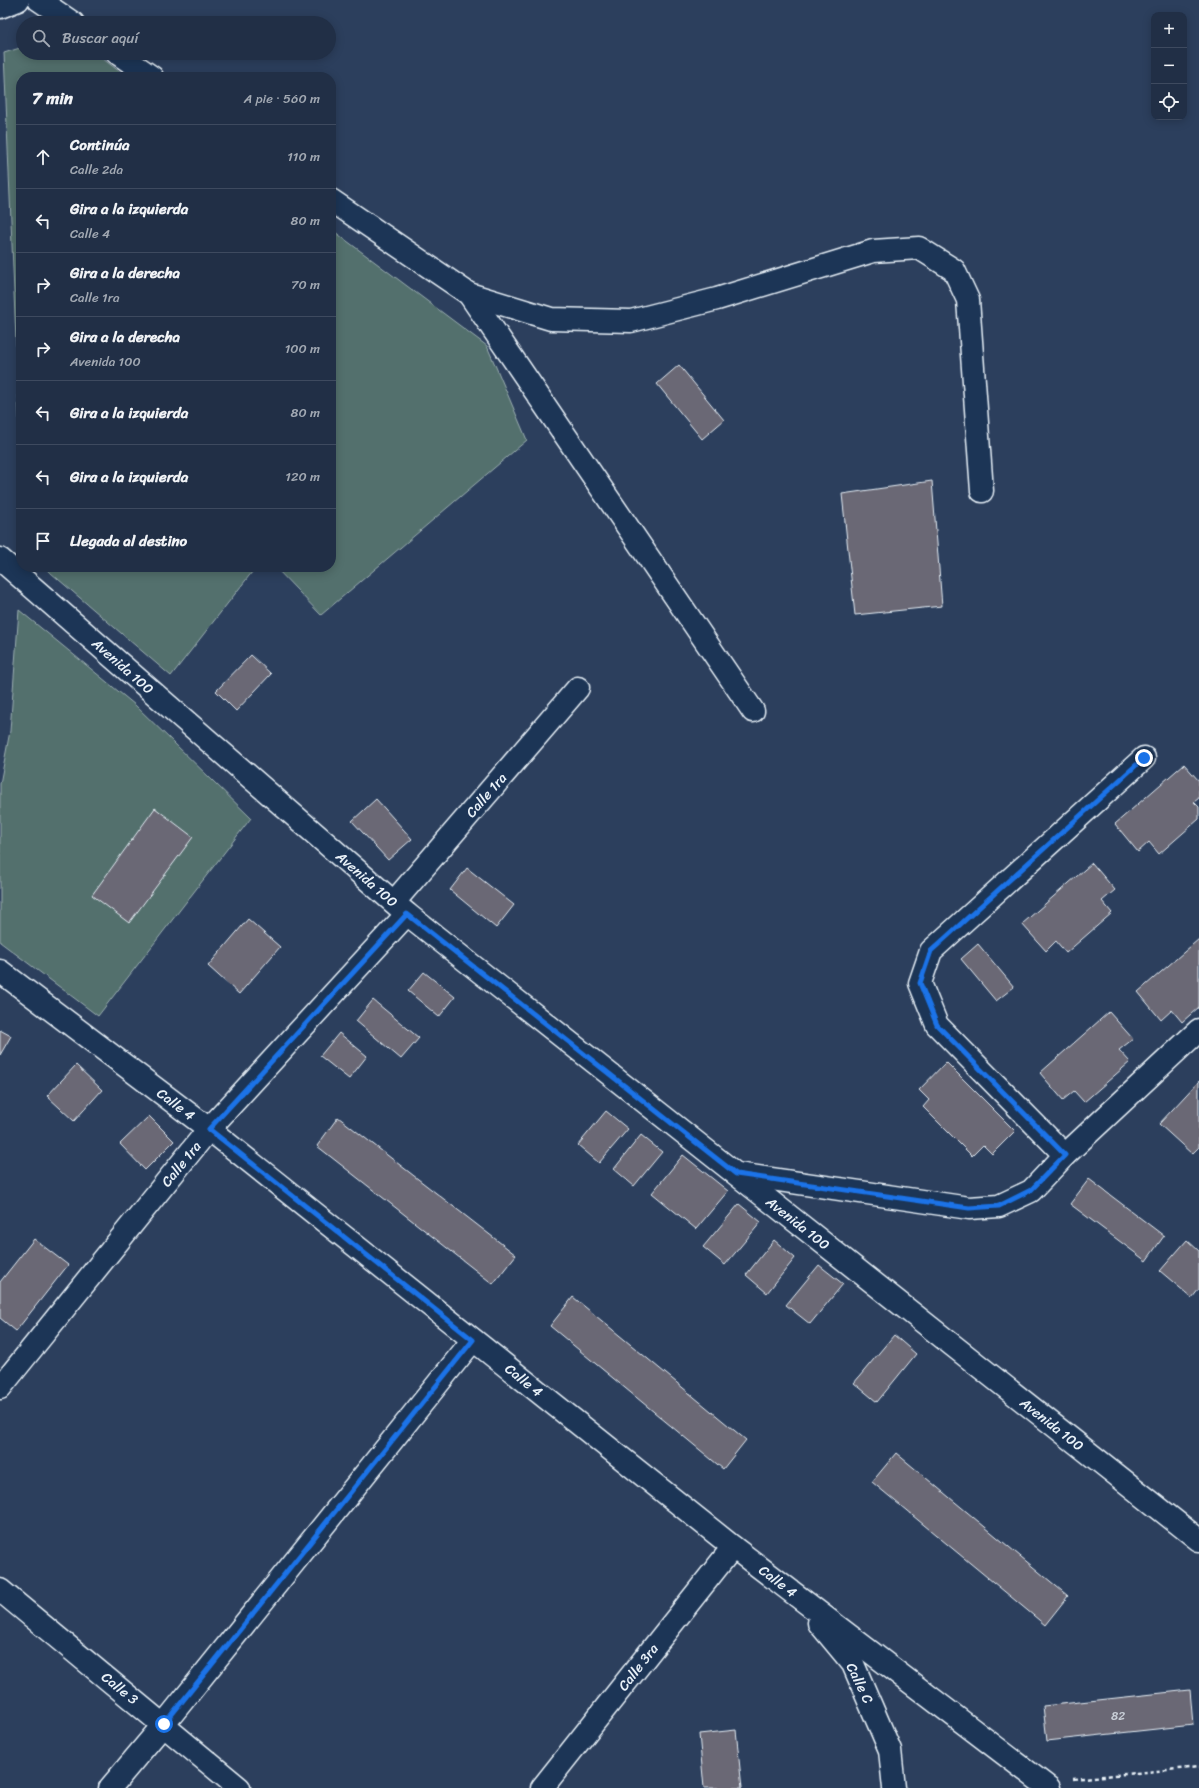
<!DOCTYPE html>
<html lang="es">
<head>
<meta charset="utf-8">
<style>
  :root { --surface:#212f46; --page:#29374d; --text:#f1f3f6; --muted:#a2a9b3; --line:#3e4a5f }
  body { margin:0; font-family:Sriracha,sans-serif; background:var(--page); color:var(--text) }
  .controls { position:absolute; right:12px; top:12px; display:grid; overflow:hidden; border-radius:8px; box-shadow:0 2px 10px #0003 }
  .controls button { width:36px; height:36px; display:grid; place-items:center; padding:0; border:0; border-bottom:1px solid var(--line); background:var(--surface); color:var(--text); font:20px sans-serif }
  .stop { position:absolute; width:12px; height:12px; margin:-9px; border:3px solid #1a73e8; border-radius:50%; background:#fff }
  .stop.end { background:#1a73e8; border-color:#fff; box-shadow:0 1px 4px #0008 }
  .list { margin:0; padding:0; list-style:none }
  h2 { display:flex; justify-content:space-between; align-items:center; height:52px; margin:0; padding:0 16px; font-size:17px }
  h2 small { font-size:13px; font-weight:400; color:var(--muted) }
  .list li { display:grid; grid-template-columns:26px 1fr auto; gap:12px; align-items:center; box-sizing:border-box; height:64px; padding:0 16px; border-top:1px solid var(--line) }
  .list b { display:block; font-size:15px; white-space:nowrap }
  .list p { margin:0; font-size:13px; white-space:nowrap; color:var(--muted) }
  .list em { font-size:13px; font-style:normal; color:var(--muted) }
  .icon { flex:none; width:22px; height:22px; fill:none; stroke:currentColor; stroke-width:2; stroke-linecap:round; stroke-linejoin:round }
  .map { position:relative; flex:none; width:1199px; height:1788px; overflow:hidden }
  .search { position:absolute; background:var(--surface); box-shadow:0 2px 10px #0003; left:16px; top:16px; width:320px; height:44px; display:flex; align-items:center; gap:10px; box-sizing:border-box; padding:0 14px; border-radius:22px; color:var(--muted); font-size:15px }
  .panel { position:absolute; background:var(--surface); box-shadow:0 2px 10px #0003; left:16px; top:72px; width:320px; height:500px; border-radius:16px }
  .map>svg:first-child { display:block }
  .green { fill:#526f6d; stroke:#9db0b2 }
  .building { fill:#6a6774; stroke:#e8f1f8 }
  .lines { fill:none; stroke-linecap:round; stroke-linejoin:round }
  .minor-casing { stroke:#e8f1f8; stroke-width:25 }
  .path { stroke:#e8f1f8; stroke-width:2.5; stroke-dasharray:4 3; stroke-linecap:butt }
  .minor { stroke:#1d3557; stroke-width:22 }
  .route { stroke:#1a73e8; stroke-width:5 }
  .labels { text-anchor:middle; stroke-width:3.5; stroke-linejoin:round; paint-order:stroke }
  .number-label { font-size:12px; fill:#c8ced7 }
  .street-label { font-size:14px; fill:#e8f1f8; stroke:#1d3557 }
</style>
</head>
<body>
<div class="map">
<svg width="1199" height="1788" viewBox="0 0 1199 1788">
  <rect width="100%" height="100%" fill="#2c3f5d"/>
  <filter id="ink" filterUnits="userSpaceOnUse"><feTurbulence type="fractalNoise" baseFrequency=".025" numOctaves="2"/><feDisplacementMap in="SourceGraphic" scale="8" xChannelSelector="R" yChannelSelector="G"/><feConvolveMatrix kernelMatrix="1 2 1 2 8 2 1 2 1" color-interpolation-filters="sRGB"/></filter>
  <g filter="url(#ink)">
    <g class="green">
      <polygon points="23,47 23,53 95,53 127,77 21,77 21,461 4,53"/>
      <polygon points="331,229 487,346 527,440 321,615 275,567 331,567"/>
      <polygon points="44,567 256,567 171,676"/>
      <polygon points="19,610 135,705 251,818 98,1016 0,942 0,784 10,731"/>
    </g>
    <g class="building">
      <polygon points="679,365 724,420 702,439 657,384"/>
      <polygon points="932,481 942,606 855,615 842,494"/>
      <polygon points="251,655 271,674 236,711 216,691"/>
      <polygon points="1184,764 1199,781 1199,798 1194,802 1199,807 1199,819 1159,854 1149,842 1138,852 1115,824"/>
      <polygon points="376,799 412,839 388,860 352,821"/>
      <polygon points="155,808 193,837 129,923 92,895"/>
      <polygon points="1092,863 1115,890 1102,901 1112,913 1066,953 1056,941 1046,951 1022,924"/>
      <polygon points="467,868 514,905 496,928 450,890"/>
      <polygon points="248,919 280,947 239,994 208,966"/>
      <polygon points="1199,939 1199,1007 1182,1022 1172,1010 1161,1020 1138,992"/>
      <polygon points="978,944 1014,987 996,1001 961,959"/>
      <polygon points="424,972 455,997 439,1017 408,991"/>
      <polygon points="373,1000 419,1038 401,1059 356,1021"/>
      <polygon points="1109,1012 1133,1039 1119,1050 1130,1062 1084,1102 1074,1091 1063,1100 1040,1073"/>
      <polygon points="0,1030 11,1036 0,1055"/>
      <polygon points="339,1033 367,1056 349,1079 320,1056"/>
      <polygon points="946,1062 1015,1131 992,1154 983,1145 972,1156 923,1107 929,1100 919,1090"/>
      <polygon points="76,1065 102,1090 74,1121 47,1096"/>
      <polygon points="1199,1081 1199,1147 1192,1154 1159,1124"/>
      <polygon points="606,1111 628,1129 599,1163 578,1145"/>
      <polygon points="149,1116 174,1141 145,1170 120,1144"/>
      <polygon points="338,1117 516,1255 493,1284 317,1146"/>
      <polygon points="641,1135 662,1152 634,1186 614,1169"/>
      <polygon points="683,1155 728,1191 696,1229 652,1193"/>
      <polygon points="1089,1179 1164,1236 1146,1261 1070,1204"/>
      <polygon points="739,1204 761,1222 725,1265 703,1247"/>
      <polygon points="34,1239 68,1265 16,1331 0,1318 0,1282"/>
      <polygon points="774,1240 795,1258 767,1293 746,1275"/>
      <polygon points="1187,1240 1199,1251 1199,1289 1192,1298 1160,1271"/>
      <polygon points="819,1265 843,1284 810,1324 786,1305"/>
      <polygon points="573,1297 746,1440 723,1469 550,1326"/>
      <polygon points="894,1335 916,1354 877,1402 854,1383"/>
      <polygon points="896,1453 1068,1596 1045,1625 872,1482"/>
      <polygon points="1190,1690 1193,1725 1047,1741 1043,1706"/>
      <polygon points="736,1730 742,1788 704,1788 699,1734"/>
    </g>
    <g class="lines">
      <defs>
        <g id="minor">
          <polyline points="39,0 73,23"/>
          <polyline points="0,7 18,0"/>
          <polyline points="117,53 152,77"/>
          <polyline points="331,200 469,294 551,319 631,321 717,299 873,251 919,248 954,270 968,300 982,491"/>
          <polyline points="469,294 753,711"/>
          <polyline points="0,559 407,914 1199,1540"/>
          <polyline points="394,902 578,688"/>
          <polyline points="0,971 209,1129 733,1547 1049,1788"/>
          <polyline points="1065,1155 937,1025 920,983 931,951 1144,758"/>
          <polyline points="737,1174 969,1208 999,1206 1031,1191 1065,1155 1199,1030"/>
          <polyline points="0,1388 209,1129 407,914"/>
          <polyline points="0,1590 239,1788"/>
          <polyline points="819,1623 853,1664 890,1750 894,1788"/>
          <polyline points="110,1788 164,1724 473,1340"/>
          <polyline points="542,1788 733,1547"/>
        </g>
      </defs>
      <use href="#minor" class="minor-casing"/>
      <polyline class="path" points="1073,1779 1199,1767"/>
      <use href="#minor" class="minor"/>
    </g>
  </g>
  <g class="lines" filter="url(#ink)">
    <polyline class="route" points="164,1724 473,1340 209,1129 407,914 736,1174 969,1208 999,1206 1031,1190 1065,1155 937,1025 920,983 931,951 1144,758"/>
  </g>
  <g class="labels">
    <g class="number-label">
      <text x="1118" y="1720">82</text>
    </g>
    <g class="street-label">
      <text transform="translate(123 666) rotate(41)" y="5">Avenida 100</text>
      <text transform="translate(486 795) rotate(-49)" y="5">Calle 1ra</text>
      <text transform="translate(367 879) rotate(41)" y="5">Avenida 100</text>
      <text transform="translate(176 1104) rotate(37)" y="5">Calle 4</text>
      <text transform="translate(181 1164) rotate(-51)" y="5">Calle 1ra</text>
      <text transform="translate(798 1223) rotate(38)" y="5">Avenida 100</text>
      <text transform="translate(524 1380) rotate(39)" y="5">Calle 4</text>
      <text transform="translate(1052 1424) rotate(38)" y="5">Avenida 100</text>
      <text transform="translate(778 1581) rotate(37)" y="5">Calle 4</text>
      <text transform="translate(638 1667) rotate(-52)" y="5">Calle 3ra</text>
      <text transform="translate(860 1683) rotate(64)" y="5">Calle C</text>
      <text transform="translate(120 1688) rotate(39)" y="5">Calle 3</text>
    </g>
  </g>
</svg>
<div class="controls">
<button>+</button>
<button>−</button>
<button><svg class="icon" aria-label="locate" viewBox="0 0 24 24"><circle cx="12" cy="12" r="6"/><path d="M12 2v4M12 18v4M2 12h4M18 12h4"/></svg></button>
</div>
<div class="stop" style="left:164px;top:1724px"></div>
<div class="stop end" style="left:1144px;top:758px"></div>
<div class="search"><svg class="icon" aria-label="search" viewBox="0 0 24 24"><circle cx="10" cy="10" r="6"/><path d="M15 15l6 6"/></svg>Buscar aquí</div>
<section class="panel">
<h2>7 min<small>A pie · 560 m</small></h2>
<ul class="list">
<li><svg class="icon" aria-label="ahead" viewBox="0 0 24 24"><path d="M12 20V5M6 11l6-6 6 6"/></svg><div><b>Continúa</b><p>Calle 2da</p></div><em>110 m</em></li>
<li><svg class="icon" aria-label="left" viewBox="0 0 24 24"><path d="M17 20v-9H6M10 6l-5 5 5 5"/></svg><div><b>Gira a la izquierda</b><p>Calle 4</p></div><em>80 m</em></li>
<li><svg class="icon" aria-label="right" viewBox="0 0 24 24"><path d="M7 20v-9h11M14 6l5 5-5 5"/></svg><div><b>Gira a la derecha</b><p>Calle 1ra</p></div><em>70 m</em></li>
<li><svg class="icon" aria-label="right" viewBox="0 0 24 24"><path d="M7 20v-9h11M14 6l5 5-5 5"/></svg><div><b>Gira a la derecha</b><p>Avenida 100</p></div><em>100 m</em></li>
<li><svg class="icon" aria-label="left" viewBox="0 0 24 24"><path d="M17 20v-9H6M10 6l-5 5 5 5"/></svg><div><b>Gira a la izquierda</b></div><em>80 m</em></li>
<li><svg class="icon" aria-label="left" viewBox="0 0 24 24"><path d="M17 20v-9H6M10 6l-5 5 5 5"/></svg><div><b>Gira a la izquierda</b></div><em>120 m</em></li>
<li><svg class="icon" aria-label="arrive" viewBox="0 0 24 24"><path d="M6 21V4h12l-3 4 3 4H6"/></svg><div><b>Llegada al destino</b></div></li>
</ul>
</section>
</div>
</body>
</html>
